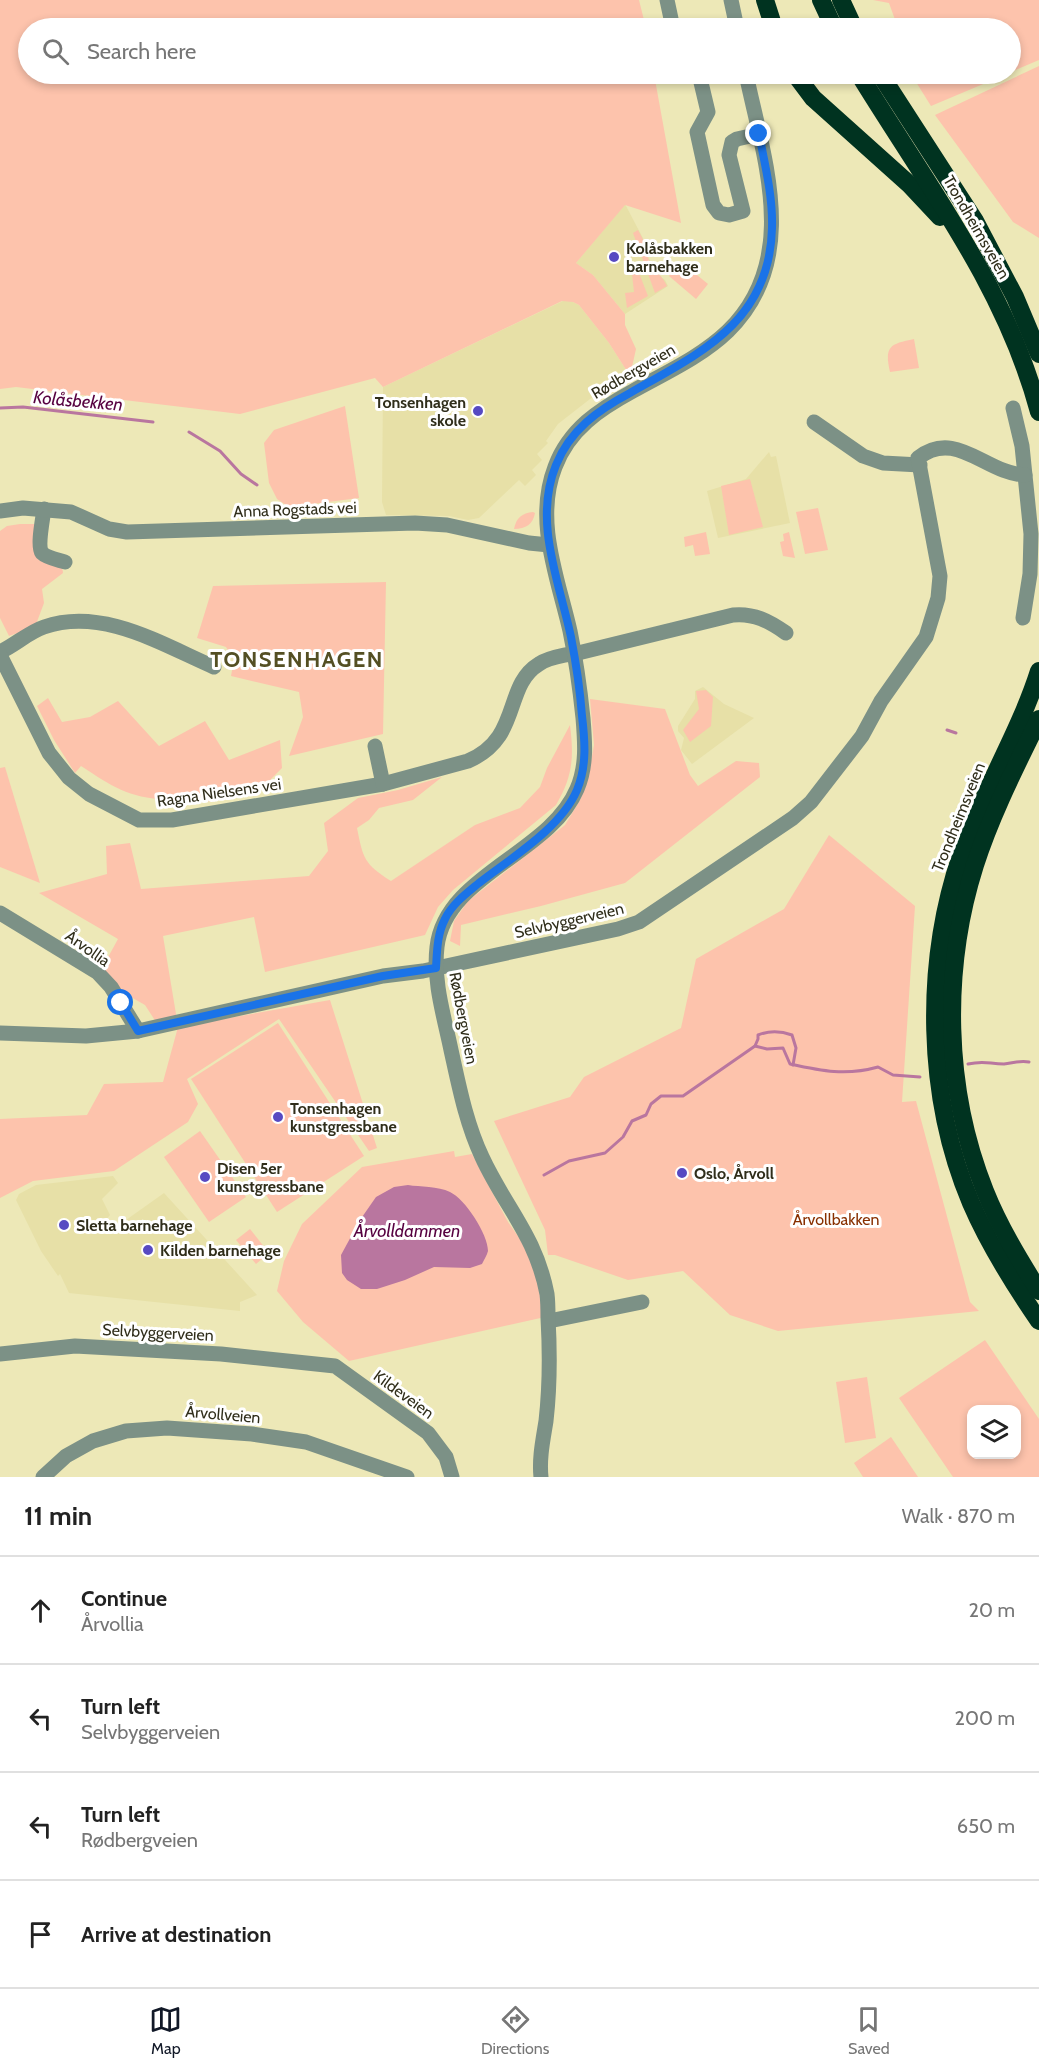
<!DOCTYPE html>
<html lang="en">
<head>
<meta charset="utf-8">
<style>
  :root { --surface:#fff; --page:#f6f6f6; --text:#222; --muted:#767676; --line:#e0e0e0; --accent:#111827 }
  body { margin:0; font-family:Cabin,sans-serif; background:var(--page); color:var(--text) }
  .controls { position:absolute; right:18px; bottom:18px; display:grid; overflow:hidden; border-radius:12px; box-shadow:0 3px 9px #0003 }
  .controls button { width:54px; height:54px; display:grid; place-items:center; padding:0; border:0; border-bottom:2px solid var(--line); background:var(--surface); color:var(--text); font:30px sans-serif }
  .stop { position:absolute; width:18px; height:18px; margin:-14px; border:4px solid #1a73e8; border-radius:50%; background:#fff }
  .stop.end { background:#1a73e8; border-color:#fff; box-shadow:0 2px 6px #0008 }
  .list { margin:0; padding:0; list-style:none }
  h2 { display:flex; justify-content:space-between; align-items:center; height:78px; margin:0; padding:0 24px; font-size:26px }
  h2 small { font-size:20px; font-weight:400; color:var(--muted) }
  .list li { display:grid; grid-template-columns:39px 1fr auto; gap:18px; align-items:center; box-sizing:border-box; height:108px; padding:0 24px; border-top:2px solid var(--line) }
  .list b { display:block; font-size:22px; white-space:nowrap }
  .list p { margin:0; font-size:20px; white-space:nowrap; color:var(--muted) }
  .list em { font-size:20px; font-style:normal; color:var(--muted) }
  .icon { flex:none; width:33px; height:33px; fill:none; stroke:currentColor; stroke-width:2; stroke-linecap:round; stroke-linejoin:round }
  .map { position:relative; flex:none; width:1039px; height:1477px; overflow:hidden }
  .search { position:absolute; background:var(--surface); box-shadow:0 3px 9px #0003; left:18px; right:18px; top:18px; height:66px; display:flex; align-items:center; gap:15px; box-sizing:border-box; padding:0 21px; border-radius:33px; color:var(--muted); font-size:22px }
  .sheet { height:510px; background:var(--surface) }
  nav { display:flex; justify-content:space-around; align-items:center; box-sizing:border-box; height:84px; border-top:2px solid var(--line); background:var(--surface); font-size:16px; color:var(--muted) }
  nav a { display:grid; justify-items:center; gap:3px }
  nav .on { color:var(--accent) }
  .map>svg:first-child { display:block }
  .built { fill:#e7e0a7 }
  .green { fill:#fdc3ac; fill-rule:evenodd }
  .water { fill:#b9769f }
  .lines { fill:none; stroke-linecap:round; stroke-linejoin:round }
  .stream { stroke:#b9769f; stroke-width:3 }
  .minor { stroke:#7c9186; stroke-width:15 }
  .highway { stroke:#003320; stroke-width:18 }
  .route { stroke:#1a73e8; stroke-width:8 }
  .poi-dot { fill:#574ac2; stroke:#fff; stroke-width:2 }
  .labels { text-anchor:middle; stroke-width:6; stroke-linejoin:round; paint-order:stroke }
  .street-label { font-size:16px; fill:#302e1b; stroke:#fff }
  .poi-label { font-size:16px; font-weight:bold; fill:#302e1b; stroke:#fff; text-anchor:start }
  .park-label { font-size:16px; fill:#883000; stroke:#fff }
  .water-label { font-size:18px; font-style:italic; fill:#570241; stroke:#fff }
  .district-label { font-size:22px; font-weight:bold; letter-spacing:1.5px; fill:#544f23; stroke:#fff }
</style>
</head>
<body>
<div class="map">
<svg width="1039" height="1477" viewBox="0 0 1039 1477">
  <rect width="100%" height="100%" fill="#ede8b7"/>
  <g class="built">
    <polygon points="625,204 647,246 647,254 651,263 659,276 665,280 668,286 625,314 593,275 576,263"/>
    <polygon points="569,300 579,305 609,343 630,376 590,399 558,424 546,441 548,443 537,454 542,460 532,470 536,475 525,486 519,480 479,518 468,520 449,516 386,515 382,502 383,387 563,301"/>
    <polygon points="769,452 771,457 776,456 790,523 718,538 707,491 746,479"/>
    <polygon points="703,687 724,704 754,718 692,764 681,750 684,738 678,731 678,726 695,699 695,691"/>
    <polygon points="113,1176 118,1183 102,1199 110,1215 106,1220 112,1227 119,1225 164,1193 257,1295 240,1302 240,1311 69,1293 60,1274 58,1276 41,1251 16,1200 19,1194 36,1185"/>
  </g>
  <g class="green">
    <polygon points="0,0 639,0 646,28 28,28 28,74 654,74 681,223 625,205 576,263 593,275 625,314 625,325 636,349 630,376 609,343 579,305 573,302 562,301 383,387 375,378 240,414 16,387 0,389"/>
    <polygon points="873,0 1039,0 1039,60 1011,72 1010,28 898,28 889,3"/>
    <polygon points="1039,66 1039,238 1013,222 935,115"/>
    <polygon points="911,74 1007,74 931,106"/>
    <path d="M638,230C641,236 645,242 646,248C647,254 647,257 650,262C655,271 663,277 667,286L655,293L633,233Z"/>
    <polygon points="681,262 708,284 696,299 669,276"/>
    <polygon points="639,273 648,296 627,308 625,293 634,292 632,274"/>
    <path d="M914,339L919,368L890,372C884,346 890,344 914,339Z"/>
    <polygon points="345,406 359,498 289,507 277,499 269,483 264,443 274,430"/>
    <polygon points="750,479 763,527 729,535 721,486"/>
    <polygon points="818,508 828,550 805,554 796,512"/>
    <path d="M533,512L535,513C533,524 526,529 514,529C516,518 522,513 533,512Z"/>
    <polygon points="20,524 36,524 35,543 62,566 63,573 42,589 44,603 35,627 9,636 0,618 0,531 7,526"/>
    <polygon points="706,532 710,554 695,556 693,545 685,547 684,537"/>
    <polygon points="789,532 795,558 783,556 780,542 784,541 783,534"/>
    <polygon points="386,582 383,734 289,756 303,717 299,692 231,676 234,660 226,647 197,638 213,586"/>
    <polygon points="706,690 713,697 711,726 690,742 683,730 699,709 696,691"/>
    <path d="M48,698L62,722L90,717L118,701L159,746L205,721L229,760L280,740L282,768L268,782L213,791L214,801L167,805V800C127,797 113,787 81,766L75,773L54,740L37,706Z"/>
    <polygon points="590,699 665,709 690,775 698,786 736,761 759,763 760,777 625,883 541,906 461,925 460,946 450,941 454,921 468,901 565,825 580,800 589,773 594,745"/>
    <path d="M570,725C574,757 573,776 556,805L453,890L438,907L425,935L265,972L254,917L163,936L177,1020L156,1022L145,1005L122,992L101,970L118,939L39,893L107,874L106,846L130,843L141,889L309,876L328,851L324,823L358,798L398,790L442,777L413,800L379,808L369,820L357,828C363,858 364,864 391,881L475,825L520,808L540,787L547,768Z"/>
    <polygon points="5,767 40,883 0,867 0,768"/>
    <polygon points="829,835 915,906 902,1102 916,1101 970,1302 979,1311 778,1331 730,1315 683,1271 628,1280 555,1255 548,1255 545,1230 494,1121 570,1097 584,1077 681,1028 696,959 784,909"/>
    <polygon points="330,1000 377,1148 369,1151 279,1019 187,1079 198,1104 188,1122 114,1171 33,1181 0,1198 0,1119 87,1115 104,1084 163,1082 178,1027"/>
    <polygon points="278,1023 364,1156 277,1212 191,1079"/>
    <polygon points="200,1131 246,1197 209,1222 164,1157"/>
    <polygon points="454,1151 455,1157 472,1154 508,1222 525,1246 537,1278 545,1317 349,1361 303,1322 277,1291 284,1261 302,1224 362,1167"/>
    <polygon points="250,1229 269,1253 256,1264 236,1240"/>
    <path d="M985,1340L1039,1419V1477H953L899,1398ZM972,1410H1016V1454H972Z"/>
    <polygon points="867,1377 876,1438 845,1443 836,1382"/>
    <polygon points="891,1437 918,1477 863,1477 854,1463"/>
  </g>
  <path class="water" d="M408,1185C420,1187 438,1186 450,1192C465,1199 488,1234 488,1251C487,1255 484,1260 482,1264L470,1268L434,1267L405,1280L377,1289H361L347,1280L342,1273L341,1255L360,1220L376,1197L394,1187Z"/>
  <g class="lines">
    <g class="stream">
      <polyline points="0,408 23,407 153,422"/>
      <polyline points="189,432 220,451 241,474 257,485"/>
      <polyline points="947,730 956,733"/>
      <path d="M755,1046L758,1039V1035C768,1031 781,1031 792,1035L796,1048L793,1065"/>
      <path d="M968,1064C985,1060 989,1064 1004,1064C1013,1063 1020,1060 1029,1062"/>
      <path d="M544,1175L569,1161L605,1153L623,1137L632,1121L646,1115L651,1104L661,1096H683L755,1046L767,1049L783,1048L790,1064C822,1071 846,1076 878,1067L893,1075L920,1077"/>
    </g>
    <g class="minor">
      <polyline points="667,0 673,28"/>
      <polyline points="731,0 737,28"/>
      <polyline points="699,74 708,112 697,132 713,205 719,213 729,215 743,211 729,155 732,142 737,139 759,134"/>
      <polyline points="1013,408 1022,446 1031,534 1030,574 1023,618"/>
      <polyline points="814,422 863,456 883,463 920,465"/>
      <path d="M44,509C43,518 37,546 42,553C47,558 59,560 65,562"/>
      <polyline points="0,511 23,508 71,512 109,529 127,532 415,523 447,525 529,543 549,545"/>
      <path d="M0,652C15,645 29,632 44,627C102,607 161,644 214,667"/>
      <path d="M574,654L733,615C754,613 769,621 786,633"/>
      <path d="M0,655L49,753L69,778L89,794L139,820H172L383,784L468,761C522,738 503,686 539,664C549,657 563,656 574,653"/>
      <polyline points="375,746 383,784"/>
      <polyline points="0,913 97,972 111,987 138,1031"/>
      <path d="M0,1033L86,1036L138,1031L383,976L423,971L618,929L639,922L793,818L811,802L862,736L881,701L926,637L938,598L940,576L918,458C956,428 986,474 1025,475"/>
      <polyline points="549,1321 642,1302"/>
      <polyline points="0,1354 75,1346 221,1354 335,1366 428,1433 446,1457 452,1477"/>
      <polyline points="43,1477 66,1456 93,1441 126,1431 167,1428 252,1434 306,1442 407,1477"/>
      <path d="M541,1477C539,1458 543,1440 546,1421C550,1386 550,1353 548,1318C548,1310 548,1302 547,1294C536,1236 505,1207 482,1157C466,1123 459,1086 451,1050C444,1016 433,982 437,947C445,875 550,854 577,789C587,766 585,742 583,718C580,689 576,660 570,631C558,578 534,521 555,467C569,429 600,409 633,391C665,373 701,357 728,331C801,260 764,160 746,74"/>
    </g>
    <g class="highway">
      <polyline points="765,0 774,28"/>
      <polyline points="821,0 834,28"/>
      <polyline points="841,0 854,28"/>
      <polyline points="795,74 813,98 910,185 940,217"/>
      <path d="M859,74C925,182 1006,287 1039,412"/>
      <polyline points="880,74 975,221 1015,297 1039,354"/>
      <path d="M1039,671C1019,734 982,792 961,855C924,964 926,1097 971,1203C989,1245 1013,1283 1039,1321"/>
      <path d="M1039,719C1016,766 991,815 975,865C942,969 944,1089 985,1191C999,1226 1019,1259 1039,1291"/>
    </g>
  </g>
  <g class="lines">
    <path class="route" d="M121,1003L138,1031L383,976L436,968C437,952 437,934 445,919C452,904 467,893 479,883C511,858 561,828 577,790C587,766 585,741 582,716C580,689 576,663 571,637C559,581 533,521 556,465C570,430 598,410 630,393C700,353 770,322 772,228C773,197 765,165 759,134"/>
  </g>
  <g class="poi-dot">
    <circle cx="614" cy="257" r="6"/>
    <circle cx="478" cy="411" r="6"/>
    <circle cx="278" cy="1117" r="6"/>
    <circle cx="682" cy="1173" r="6"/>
    <circle cx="205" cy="1177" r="6"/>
    <circle cx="64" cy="1225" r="6"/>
    <circle cx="148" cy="1250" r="6"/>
  </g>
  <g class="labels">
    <g class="street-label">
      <text transform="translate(977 227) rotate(60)" y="6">Trondheimsveien</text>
      <text transform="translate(633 371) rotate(-30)" y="6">Rødbergveien</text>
      <text transform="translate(295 509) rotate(-2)" y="6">Anna Rogstads vei</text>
      <text transform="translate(219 792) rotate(-8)" y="6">Ragna Nielsens vei</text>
      <text transform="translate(958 817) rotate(-68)" y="6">Trondheimsveien</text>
      <text transform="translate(569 920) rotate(-13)" y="6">Selvbyggerveien</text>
      <text transform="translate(88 948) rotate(35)" y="6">Årvollia</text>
      <text transform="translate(464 1018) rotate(79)" y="6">Rødbergveien</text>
      <text transform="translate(158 1332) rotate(3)" y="6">Selvbyggerveien</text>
      <text transform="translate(404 1394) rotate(36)" y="6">Kildeveien</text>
      <text transform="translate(223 1414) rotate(5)" y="6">Årvollveien</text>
    </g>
    <g class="poi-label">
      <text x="626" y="254">Kolåsbakken<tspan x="626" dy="18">barnehage</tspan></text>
      <text x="466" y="408" text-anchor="end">Tonsenhagen<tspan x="466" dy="18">skole</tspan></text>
      <text x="290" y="1114">Tonsenhagen<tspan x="290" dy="18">kunstgressbane</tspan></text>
      <text x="217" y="1174">Disen 5er<tspan x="217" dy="18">kunstgressbane</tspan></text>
      <text x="694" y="1179">Oslo, Årvoll</text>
      <text x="76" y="1231">Sletta barnehage</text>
      <text x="160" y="1256">Kilden barnehage</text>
    </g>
    <g class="park-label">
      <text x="836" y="1225">Årvollbakken</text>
    </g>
    <g class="water-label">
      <text transform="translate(78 401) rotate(5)" y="6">Kolåsbekken</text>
      <text x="407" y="1237">Årvolldammen</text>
    </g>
    <g class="district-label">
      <text x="297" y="667">TONSENHAGEN</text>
    </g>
  </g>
</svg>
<div class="controls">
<button><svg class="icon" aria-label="layers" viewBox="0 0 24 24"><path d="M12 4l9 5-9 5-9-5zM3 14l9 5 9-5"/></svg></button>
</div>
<div class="stop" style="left:121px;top:1003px"></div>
<div class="stop end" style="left:759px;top:134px"></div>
<div class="search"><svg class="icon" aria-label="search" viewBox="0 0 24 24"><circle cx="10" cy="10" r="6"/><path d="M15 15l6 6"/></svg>Search here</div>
</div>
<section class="sheet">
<h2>11 min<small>Walk · 870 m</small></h2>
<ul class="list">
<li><svg class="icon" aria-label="ahead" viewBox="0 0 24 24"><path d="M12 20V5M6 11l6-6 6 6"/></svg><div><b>Continue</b><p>Årvollia</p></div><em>20 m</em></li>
<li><svg class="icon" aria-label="left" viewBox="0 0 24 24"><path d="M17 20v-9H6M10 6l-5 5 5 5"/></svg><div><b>Turn left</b><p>Selvbyggerveien</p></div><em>200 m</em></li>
<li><svg class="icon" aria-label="left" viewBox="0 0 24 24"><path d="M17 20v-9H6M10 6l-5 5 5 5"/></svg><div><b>Turn left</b><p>Rødbergveien</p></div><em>650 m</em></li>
<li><svg class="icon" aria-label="arrive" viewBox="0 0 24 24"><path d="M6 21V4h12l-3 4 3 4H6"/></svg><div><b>Arrive at destination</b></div></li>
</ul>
</section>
<nav>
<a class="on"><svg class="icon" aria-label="map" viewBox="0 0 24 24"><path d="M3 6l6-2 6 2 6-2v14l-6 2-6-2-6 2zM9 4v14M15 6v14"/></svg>Map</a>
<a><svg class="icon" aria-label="directions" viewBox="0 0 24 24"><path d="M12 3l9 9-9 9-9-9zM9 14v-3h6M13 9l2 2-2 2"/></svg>Directions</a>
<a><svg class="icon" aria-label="saved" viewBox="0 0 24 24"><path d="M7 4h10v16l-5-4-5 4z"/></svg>Saved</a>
</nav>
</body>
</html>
